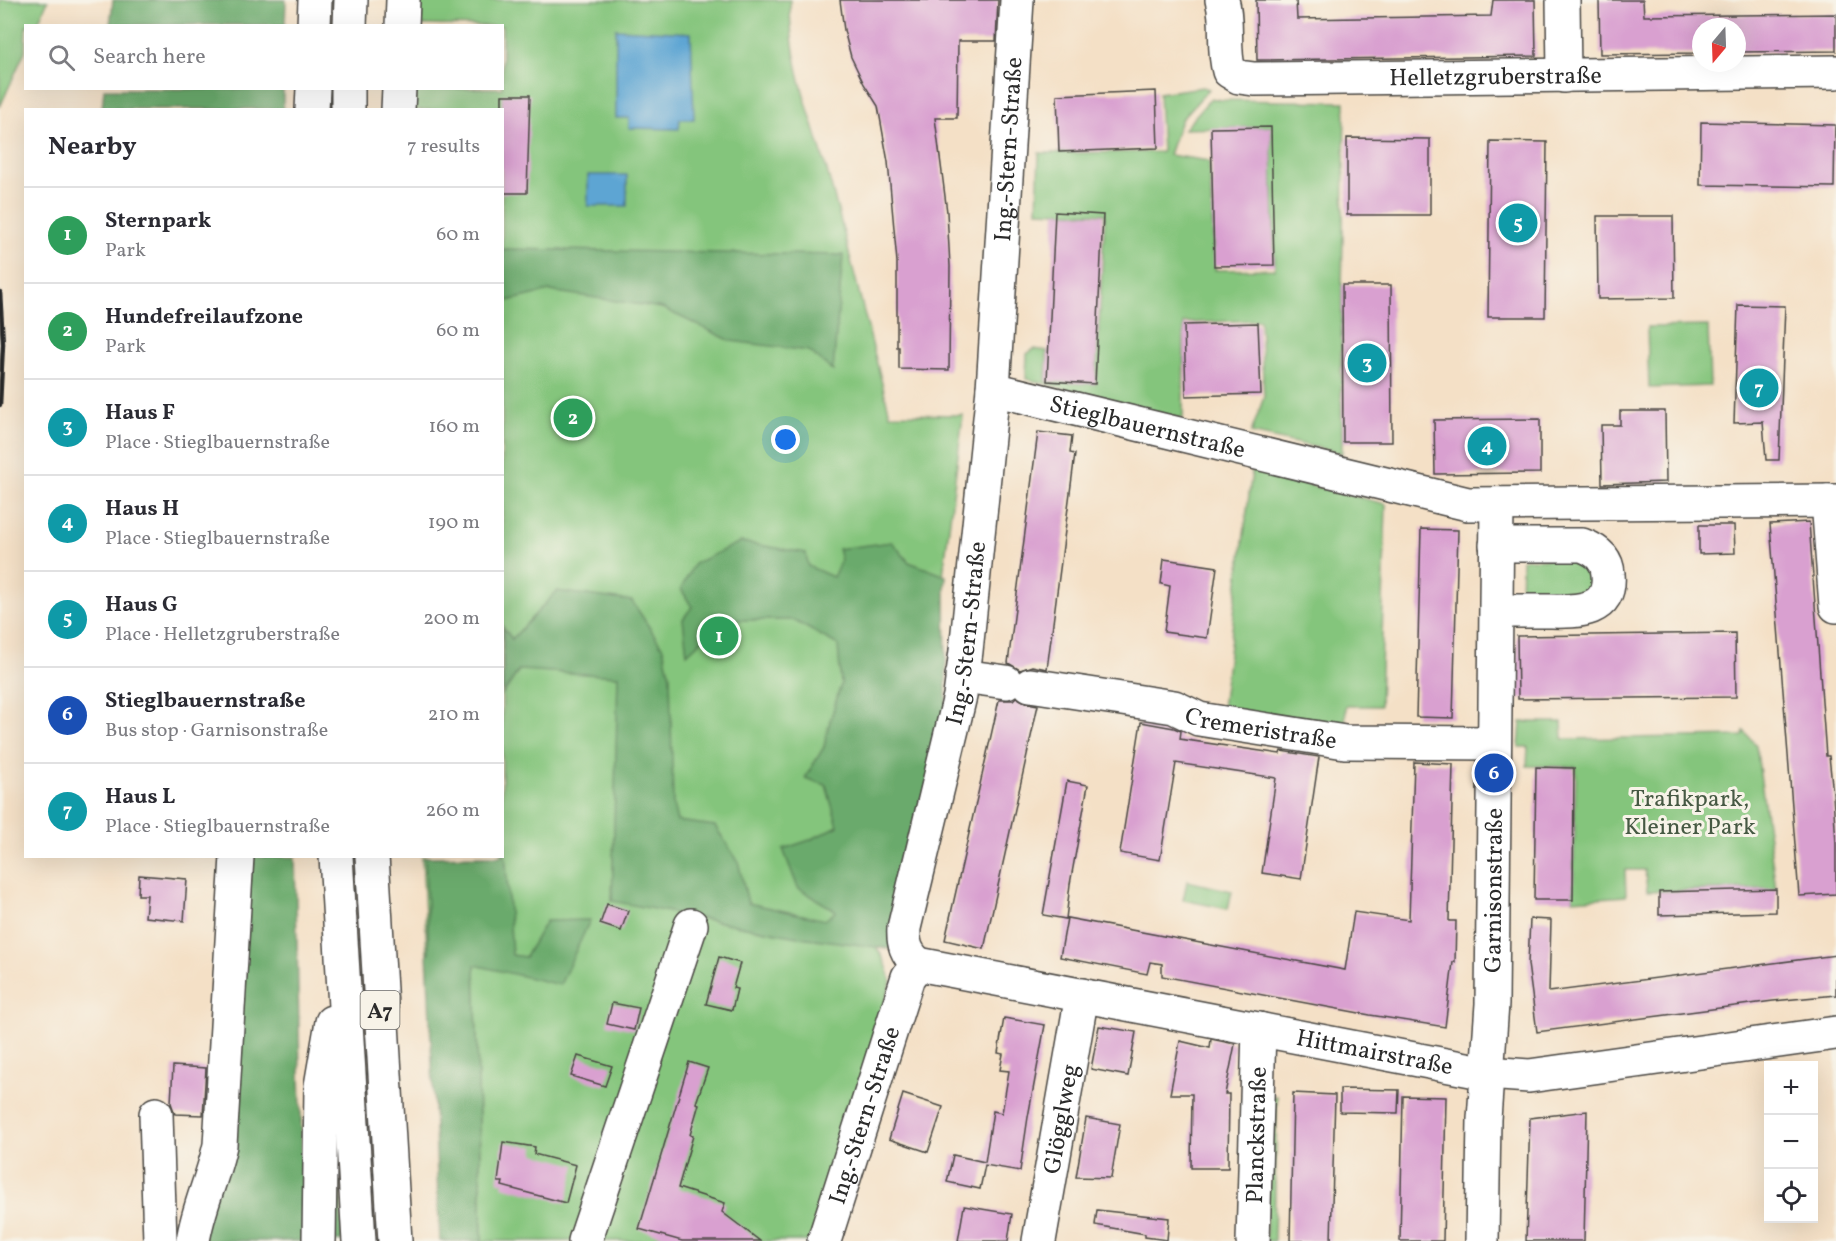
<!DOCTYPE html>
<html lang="en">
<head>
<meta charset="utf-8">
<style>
  :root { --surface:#fff; --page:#f2f2f3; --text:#2b2b33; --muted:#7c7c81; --line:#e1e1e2; --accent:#1a73e8 }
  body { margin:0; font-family:Vollkorn,serif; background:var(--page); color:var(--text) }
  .controls { position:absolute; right:18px; bottom:18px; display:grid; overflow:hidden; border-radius:0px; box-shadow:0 6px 24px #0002 }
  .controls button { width:54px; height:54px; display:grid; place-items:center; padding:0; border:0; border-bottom:2px solid var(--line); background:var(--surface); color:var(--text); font:30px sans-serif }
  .compass { position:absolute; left:1692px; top:18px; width:54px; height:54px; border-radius:50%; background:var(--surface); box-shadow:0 6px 24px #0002; rotate:199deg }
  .you { position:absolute; left:786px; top:440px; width:21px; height:21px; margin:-15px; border:4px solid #fff; border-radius:50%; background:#1a73e8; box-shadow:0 0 0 9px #1a73e833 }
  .badge { display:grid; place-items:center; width:39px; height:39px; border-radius:50%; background:var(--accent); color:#fff; font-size:20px; font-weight:700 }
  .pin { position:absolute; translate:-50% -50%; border:3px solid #fff; box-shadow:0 2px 6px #0006 }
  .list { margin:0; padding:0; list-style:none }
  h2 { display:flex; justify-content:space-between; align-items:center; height:78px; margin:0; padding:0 24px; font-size:26px }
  h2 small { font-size:20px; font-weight:400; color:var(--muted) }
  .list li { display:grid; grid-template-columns:39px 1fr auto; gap:18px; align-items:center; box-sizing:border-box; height:96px; padding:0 24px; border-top:2px solid var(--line) }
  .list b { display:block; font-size:22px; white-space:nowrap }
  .list p { margin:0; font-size:20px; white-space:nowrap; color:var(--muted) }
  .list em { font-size:20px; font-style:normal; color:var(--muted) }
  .icon { flex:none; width:33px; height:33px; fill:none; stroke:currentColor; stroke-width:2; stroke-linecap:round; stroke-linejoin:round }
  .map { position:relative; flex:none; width:1836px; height:1241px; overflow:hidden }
  .search { position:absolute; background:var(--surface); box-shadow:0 6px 24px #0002; left:24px; top:24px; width:480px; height:66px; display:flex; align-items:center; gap:15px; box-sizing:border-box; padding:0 21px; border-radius:0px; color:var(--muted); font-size:22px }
  .panel { position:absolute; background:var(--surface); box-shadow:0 6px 24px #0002; left:24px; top:108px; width:480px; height:750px; border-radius:0px }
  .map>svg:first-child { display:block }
  .green { fill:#84c57c; stroke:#587854; stroke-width:1.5 }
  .forest { fill:#6baa6c; stroke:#4b6a4c; stroke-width:1.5 }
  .water { fill:#5da5d3; stroke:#44687f; stroke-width:1.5 }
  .building { fill:#d9a0d0 }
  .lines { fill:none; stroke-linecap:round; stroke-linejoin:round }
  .minor-casing { stroke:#494642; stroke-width:36 }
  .highway-casing { stroke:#494642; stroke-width:36 }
  .minor { stroke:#fff; stroke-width:33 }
  .highway { stroke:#fff; stroke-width:33 }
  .rail { stroke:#2b2b2b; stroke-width:4.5 }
  .labels { text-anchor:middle; stroke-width:6; stroke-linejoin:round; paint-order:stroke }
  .shield { fill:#f7f3e8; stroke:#686764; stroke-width:1.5 }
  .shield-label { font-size:22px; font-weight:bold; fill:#2b2b2b }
  .street-label { font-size:24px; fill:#2b2b2b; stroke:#f7f3e8 }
  .park-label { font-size:24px; fill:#465943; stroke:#f7f3e8 }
</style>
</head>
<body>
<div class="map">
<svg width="1836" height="1241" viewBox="0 0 1836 1241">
  <rect width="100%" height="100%" fill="#f7f3e8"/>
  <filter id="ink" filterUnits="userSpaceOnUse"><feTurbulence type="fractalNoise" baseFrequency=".0167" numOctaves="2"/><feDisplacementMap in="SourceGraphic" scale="12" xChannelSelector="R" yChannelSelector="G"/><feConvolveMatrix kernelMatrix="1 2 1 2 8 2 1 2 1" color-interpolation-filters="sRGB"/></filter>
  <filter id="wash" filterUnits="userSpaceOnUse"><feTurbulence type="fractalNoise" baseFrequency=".008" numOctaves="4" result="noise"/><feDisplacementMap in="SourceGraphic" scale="24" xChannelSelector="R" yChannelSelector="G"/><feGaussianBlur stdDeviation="1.35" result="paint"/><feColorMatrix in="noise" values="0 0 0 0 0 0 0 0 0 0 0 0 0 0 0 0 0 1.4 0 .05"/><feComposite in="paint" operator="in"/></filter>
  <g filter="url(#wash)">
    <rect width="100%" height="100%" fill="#f4e0c6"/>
    <g class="green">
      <polygon points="0,0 48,0 37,25 26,26 25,51 0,107"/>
      <path d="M407,0H790C789,69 814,121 831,185C852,261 870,338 890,414L963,415L930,680L867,935C879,950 888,963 891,982L812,1241H482L475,965L427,953L422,857L502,856V110H404V89L502,88V26L407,25Z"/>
      <polygon points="1203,87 1209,89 1181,120 1169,155 1209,161 1215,270 1275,269 1271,127 1184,129 1211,98 1222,100 1345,102 1341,357 1342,453 1251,433 1264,397 1260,320 1184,323 1183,419 1026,379 1027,354 1034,349 1047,351 1046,382 1096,384 1105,214 1037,211 1039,153 1162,152 1159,93"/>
      <polygon points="1708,326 1710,386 1649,388 1647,327"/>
      <polygon points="1252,471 1386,504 1380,706 1346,706 1345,729 1222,708"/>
      <polygon points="1522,559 1583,559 1595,569 1592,595 1521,598"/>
      <polygon points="1521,722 1562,722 1563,739 1743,736 1744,731 1756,745 1776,889 1647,891 1645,870 1625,870 1626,896 1573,900 1576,767 1527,766 1528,747 1519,747"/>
      <polygon points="1187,881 1232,891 1228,909 1183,900"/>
      <polygon points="1277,1096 1274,1241 1266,1241 1269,1097"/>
    </g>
    <g class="forest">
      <polygon points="113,0 286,0 285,25 110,25"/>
      <polygon points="104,89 283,89 283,109 102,109"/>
      <polygon points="503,249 843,255 833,371 809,351 731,341 662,308 550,291 503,302"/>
      <polygon points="740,542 806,553 808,566 833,577 841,560 838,549 892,542 909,562 946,576 945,590 947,749 906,951 792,936 612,901 618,676 519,670 503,694 503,627 512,639 557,591 632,601 663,648 670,676 673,804 677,821 715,826 738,861 748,903 825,920 836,911 798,888 783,849 810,840 838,826 826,785 805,778 824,747 828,728 841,684 838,645 793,620 724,620 687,654 683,619 692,607 681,589 694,564"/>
      <polygon points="503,819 512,955 525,957 546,921 590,920 560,985 475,965 482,1241 440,1241 427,953 429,953 425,857 502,856"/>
      <polygon points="248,857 295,857 304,1241 203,1241"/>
      <polygon points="336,1176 341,1177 342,1241 334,1241"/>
    </g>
    <g class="water">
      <polygon points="616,29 691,33 694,119 680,119 679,129 629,128 629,118 616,118"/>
      <rect x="588" y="175" width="39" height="31"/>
    </g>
    <g id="blocks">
      <g class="building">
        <polygon points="840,0 998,0 996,41 958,41 957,118 935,118 947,212 950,266 949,370 899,369 899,347 897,347 897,262 888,162 878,106 864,84 851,57 844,30"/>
        <polygon points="1256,0 1296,0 1297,19 1491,16 1493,0 1535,0 1536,56 1257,60"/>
        <polygon points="1599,0 1643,0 1644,16 1836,14 1836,51 1737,52 1737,27 1701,27 1701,53 1600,54"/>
        <polygon points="1156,91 1158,148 1059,152 1057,95"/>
        <polygon points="502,95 530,95 527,193 502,193"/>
        <polygon points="1701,122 1835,125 1834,187 1700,185"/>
        <polygon points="1271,127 1274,265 1214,266 1211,128"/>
        <polygon points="1347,138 1430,139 1430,215 1347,215"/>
        <polygon points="1490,141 1547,142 1545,317 1488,317"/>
        <polygon points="1055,212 1103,215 1095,384 1047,381"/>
        <polygon points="1597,216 1673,216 1674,298 1598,299"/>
        <polygon points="1342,285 1391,285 1392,442 1343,442"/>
        <polygon points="1738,305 1785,306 1779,460 1766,460 1763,422 1734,423"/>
        <polygon points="1258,323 1261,394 1186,396 1184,325"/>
        <polygon points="1620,411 1665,411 1666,482 1602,484 1601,425 1620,425"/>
        <polygon points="1540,419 1540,473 1435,474 1434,420"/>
        <polygon points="1038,432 1072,436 1070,453 1075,454 1047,669 1032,666 1020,670 1008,663"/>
        <polygon points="1809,522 1826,756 1829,756 1833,794 1836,844 1836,894 1799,896 1770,524"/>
        <polygon points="1699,525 1734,525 1735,553 1699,554"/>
        <polygon points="1421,529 1458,530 1453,718 1416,717"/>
        <polygon points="1164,559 1217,567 1207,638 1164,632 1170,586 1161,584"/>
        <polygon points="1735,633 1736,697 1518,699 1517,636"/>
        <polygon points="1016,697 1027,703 1038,705 984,949 945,940 999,700 1013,700"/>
        <polygon points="1141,722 1174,728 1181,731 1180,739 1280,754 1281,751 1319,757 1301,879 1262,873 1276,778 1176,763 1160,860 1120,853"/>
        <polygon points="1414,762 1453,764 1449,921 1456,921 1455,962 1453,962 1445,1027 1370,1015 1162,976 1162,964 1150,962 1147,974 1060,957 1067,918 1345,970 1354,912 1409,920"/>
        <polygon points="1536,767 1574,768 1573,900 1534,900"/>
        <polygon points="1067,781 1088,785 1070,884 1066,919 1043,915"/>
        <polygon points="139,875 187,879 184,921 145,917 147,895 138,895"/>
        <polygon points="1776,889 1776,912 1659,915 1659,892"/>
        <polygon points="607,904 628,911 621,931 600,924"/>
        <polygon points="1530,919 1551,920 1549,992 1836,955 1836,995 1773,1001 1537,1032 1528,964"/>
        <polygon points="719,957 740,963 733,988 737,989 732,1010 706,1004"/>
        <polygon points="612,1003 639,1008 634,1030 607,1024"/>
        <polygon points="1004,1018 1045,1025 1028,1117 1020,1171 985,1165 980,1189 947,1182 953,1155 985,1162 993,1111 1002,1113 1009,1071 1000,1070 1003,1054 998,1053"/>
        <polygon points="1099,1026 1136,1032 1128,1076 1091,1069"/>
        <polygon points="1211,1039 1235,1044 1225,1094 1229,1094 1228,1168 1191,1168 1192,1094 1170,1094 1180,1041 1210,1048"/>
        <polygon points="578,1056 612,1066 605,1086 571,1076"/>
        <polygon points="689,1062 708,1068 696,1103 699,1104 690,1135 693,1136 678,1188 725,1203 722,1212 760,1241 682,1241 639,1229"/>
        <polygon points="173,1066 206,1068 203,1115 175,1114 171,1103"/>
        <polygon points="1340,1089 1399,1090 1398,1113 1340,1112"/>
        <polygon points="1293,1093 1335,1095 1331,1241 1290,1241"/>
        <polygon points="903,1094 943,1107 928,1152 889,1139"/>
        <polygon points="1403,1096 1446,1097 1443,1241 1400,1241"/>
        <polygon points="1587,1111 1584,1241 1526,1241 1530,1118"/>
        <polygon points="1086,1118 1120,1124 1111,1178 1076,1177"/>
        <polygon points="503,1142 535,1147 534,1154 576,1165 566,1203 502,1186 503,1182 498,1182"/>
        <polygon points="964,1206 1012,1214 1008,1241 958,1241"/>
        <polygon points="1097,1210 1169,1218 1167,1240 1145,1237 1145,1234 1095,1225"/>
      </g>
    </g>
  </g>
  <g filter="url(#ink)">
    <use href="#blocks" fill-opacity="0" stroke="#494642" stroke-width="1.5"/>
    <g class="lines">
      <defs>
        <g id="minor">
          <path id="s1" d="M1222,0C1229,23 1222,48 1229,71L1239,77L1254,79L1836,72"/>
          <polyline points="1563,0 1564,76"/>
          <polyline points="402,26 403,0"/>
          <polyline points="398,110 399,88"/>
          <path id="s2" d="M993,389L1468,504L1836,501"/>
          <polyline points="1828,501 1836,606"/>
          <path d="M1496,545H1582C1596,550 1607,558 1608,574C1612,616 1571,611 1543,611C1528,611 1512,611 1497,611"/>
          <polyline points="962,676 1006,682"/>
          <path id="s3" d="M1030,685L1174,707L1199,719L1345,742L1494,743"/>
          <path id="s4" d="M918,964C906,953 903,944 904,928L960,696L966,651L993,389L1017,0"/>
          <path id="s5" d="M918,964L1487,1073L1529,1076L1836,1033"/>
          <polyline points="156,1114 160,1241"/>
          <path d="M193,1241C198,1208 213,1178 220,1145L237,856"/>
          <polyline points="585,1241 691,925"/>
          <path id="s6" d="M824,1241L908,977L918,964"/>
          <path id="s7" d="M1039,1241L1082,995"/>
          <path id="s8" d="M1253,1241L1259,1029"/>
          <path id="s9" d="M1482,1241L1484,1119L1492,1004L1497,504"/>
        </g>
        <g id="highway">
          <polyline points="314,26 315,0"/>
          <polyline points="350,26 351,0"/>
          <polyline points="312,110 313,88"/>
          <polyline points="348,110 348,88"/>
          <polyline points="336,856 359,1241"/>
          <polyline points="372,856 395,1241"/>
          <polyline points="319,1241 321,1086 332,1022"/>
        </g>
      </defs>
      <use href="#minor" class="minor-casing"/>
      <use href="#highway" class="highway-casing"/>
      <use href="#minor" class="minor"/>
      <use href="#highway" class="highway"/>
      <polyline class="rail" points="0,292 3,344 0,405"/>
    </g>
  </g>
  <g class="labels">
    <rect class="shield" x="360.5" y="991" width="39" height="38" rx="4.5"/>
    <g class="shield-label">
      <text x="380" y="1018">A7</text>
    </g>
    <g class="street-label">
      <text dy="8" stroke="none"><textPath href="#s1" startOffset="340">Helletzgruberstraße</textPath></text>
      <text dy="8" stroke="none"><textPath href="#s4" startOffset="828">Ing.-Stern-Straße</textPath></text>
      <text dy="8" stroke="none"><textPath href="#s2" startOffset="159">Stieglbauernstraße</textPath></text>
      <text dy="8" stroke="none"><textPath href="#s4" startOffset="342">Ing.-Stern-Straße</textPath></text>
      <text dy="8" stroke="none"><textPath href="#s3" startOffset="236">Cremeristraße</textPath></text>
      <text dy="8" stroke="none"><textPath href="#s9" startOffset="351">Garnisonstraße</textPath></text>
      <text dy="8" stroke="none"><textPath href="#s5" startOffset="465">Hittmairstraße</textPath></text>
      <text dy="8" stroke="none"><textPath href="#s6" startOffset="132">Ing.-Stern-Straße</textPath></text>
      <text dy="8" stroke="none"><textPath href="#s7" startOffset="124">Glögglweg</textPath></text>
      <text dy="8" stroke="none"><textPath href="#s8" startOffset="106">Planckstraße</textPath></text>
    </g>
    <g class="park-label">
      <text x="1690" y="806">Trafikpark,<tspan x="1690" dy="28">Kleiner Park</tspan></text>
    </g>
  </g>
</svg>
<div class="controls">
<button>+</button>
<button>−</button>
<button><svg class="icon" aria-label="locate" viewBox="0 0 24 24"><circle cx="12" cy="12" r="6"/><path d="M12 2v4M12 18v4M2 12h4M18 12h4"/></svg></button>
</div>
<svg class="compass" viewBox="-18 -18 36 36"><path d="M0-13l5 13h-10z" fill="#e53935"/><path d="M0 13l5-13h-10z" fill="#7c7c81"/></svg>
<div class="you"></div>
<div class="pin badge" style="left:719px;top:636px;background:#2e9e5b">1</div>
<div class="pin badge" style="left:573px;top:418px;background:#2e9e5b">2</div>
<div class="pin badge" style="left:1367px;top:363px;background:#0f9aa8">3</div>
<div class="pin badge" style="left:1487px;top:446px;background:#0f9aa8">4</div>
<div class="pin badge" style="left:1518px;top:223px;background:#0f9aa8">5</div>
<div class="pin badge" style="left:1494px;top:773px;background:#1a4fb4">6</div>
<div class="pin badge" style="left:1759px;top:388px;background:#0f9aa8">7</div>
<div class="search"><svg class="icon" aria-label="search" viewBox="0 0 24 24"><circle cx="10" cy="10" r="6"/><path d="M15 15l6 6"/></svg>Search here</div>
<section class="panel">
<h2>Nearby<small>7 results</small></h2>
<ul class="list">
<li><span class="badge" style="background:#2e9e5b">1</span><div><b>Sternpark</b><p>Park</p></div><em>60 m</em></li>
<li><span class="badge" style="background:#2e9e5b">2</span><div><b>Hundefreilaufzone</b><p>Park</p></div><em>60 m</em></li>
<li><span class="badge" style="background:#0f9aa8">3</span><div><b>Haus F</b><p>Place · Stieglbauernstraße</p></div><em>160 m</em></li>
<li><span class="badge" style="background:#0f9aa8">4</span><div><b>Haus H</b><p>Place · Stieglbauernstraße</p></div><em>190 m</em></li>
<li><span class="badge" style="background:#0f9aa8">5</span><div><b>Haus G</b><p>Place · Helletzgruberstraße</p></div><em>200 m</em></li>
<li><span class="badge" style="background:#1a4fb4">6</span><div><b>Stieglbauernstraße</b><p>Bus stop · Garnisonstraße</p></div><em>210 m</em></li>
<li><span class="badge" style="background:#0f9aa8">7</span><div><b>Haus L</b><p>Place · Stieglbauernstraße</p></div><em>260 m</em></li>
</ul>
</section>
</div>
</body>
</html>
